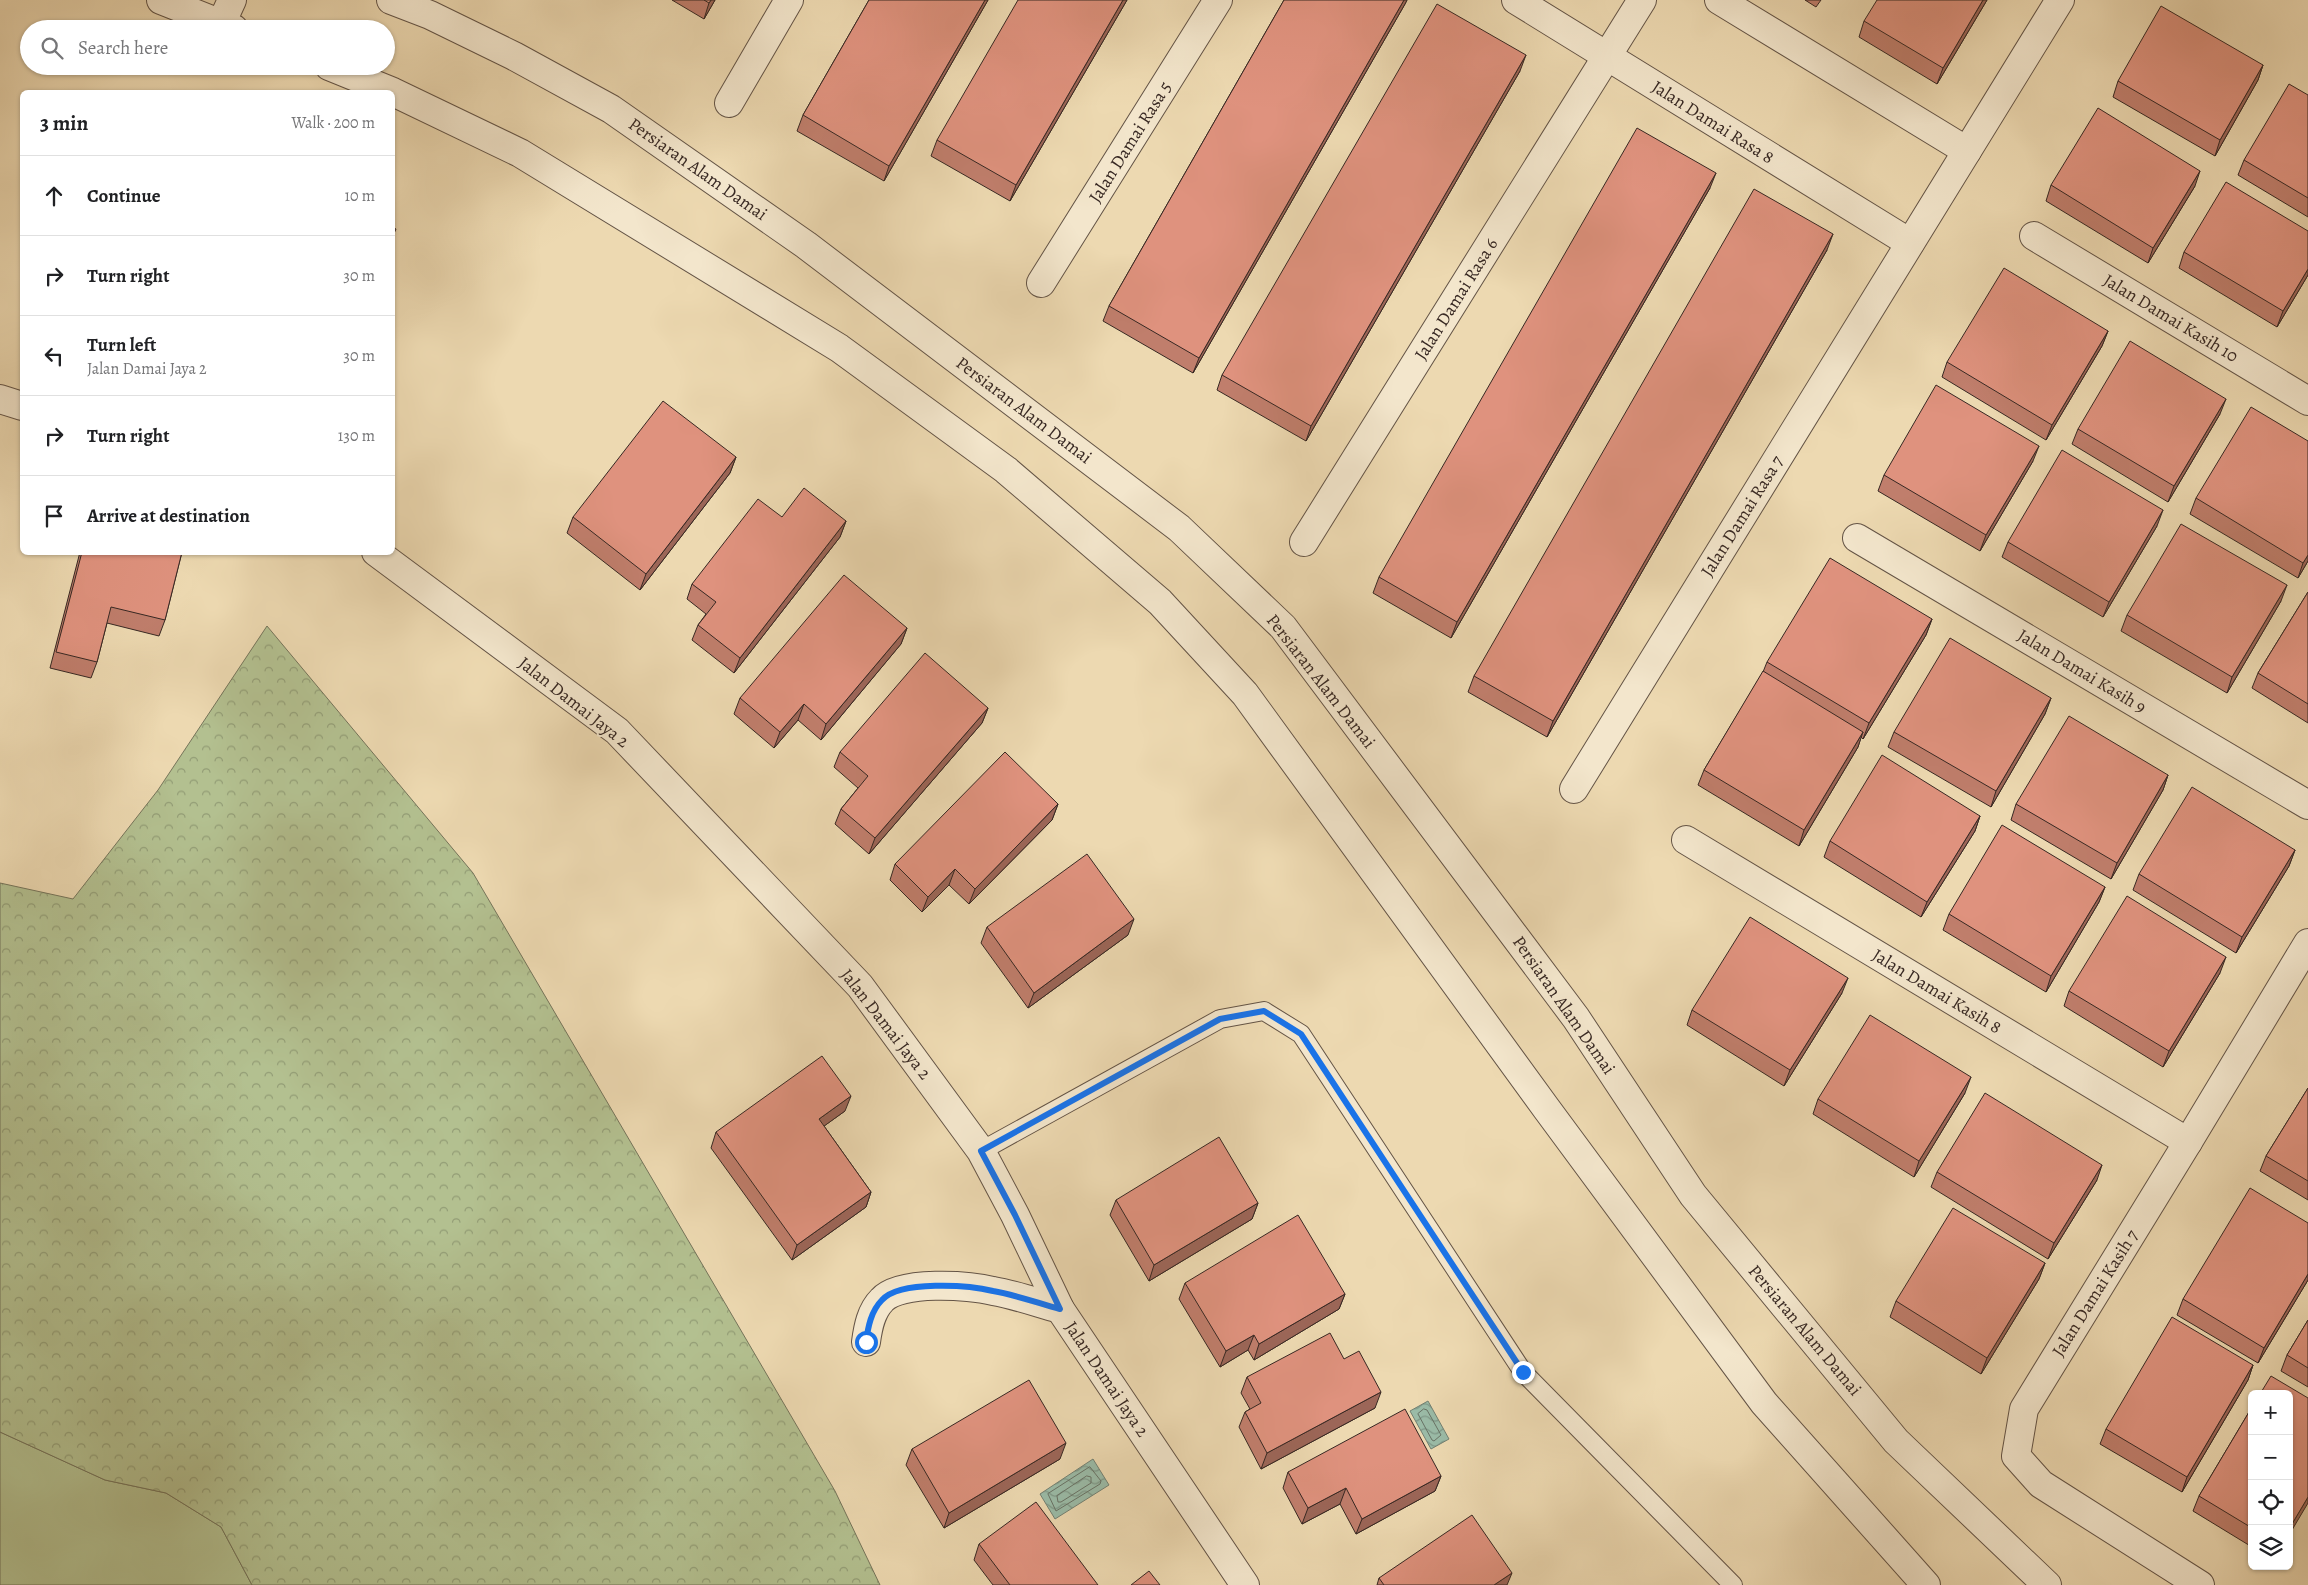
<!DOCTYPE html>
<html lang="en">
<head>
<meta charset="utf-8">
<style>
  :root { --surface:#fff; --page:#f6f6f6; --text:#202124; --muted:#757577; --line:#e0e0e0 }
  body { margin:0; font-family:Alegreya,serif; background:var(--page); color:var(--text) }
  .controls { position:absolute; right:15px; bottom:15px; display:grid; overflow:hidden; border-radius:8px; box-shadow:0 1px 4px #0004 }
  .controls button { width:45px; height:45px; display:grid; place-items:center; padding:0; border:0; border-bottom:1px solid var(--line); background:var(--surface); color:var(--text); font:25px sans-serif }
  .stop { position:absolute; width:15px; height:15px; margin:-11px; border:4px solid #1a73e8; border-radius:50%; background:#fff }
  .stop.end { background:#1a73e8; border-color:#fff; box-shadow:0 1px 5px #0008 }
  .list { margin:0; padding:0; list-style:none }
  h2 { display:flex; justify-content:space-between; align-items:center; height:65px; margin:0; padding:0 20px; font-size:21px }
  h2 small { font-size:16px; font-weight:400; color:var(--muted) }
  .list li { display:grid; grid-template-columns:32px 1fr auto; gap:15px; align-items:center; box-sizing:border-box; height:80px; padding:0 20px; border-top:1px solid var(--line) }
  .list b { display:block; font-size:19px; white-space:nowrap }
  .list p { margin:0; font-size:16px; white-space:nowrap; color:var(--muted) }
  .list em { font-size:16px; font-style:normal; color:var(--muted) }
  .icon { flex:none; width:28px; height:28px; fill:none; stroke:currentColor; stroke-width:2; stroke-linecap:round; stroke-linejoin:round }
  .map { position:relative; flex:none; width:2308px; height:1585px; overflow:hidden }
  .search { position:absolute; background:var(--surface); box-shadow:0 1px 4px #0004; left:20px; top:20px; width:375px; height:55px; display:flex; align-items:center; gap:12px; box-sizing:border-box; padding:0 18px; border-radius:28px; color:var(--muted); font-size:19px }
  .panel { position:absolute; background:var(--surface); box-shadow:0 1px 4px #0004; left:20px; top:90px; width:375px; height:465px; border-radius:8px }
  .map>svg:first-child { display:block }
  .grass { fill:#b3c090; stroke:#75745a }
  .forest { fill:url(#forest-crowns); stroke:#75745a }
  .water { fill:url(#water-waves); stroke:#728072 }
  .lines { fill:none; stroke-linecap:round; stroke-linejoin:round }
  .shore { stroke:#687265; stroke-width:1 }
  .service-casing { stroke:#645446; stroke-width:20 }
  .minor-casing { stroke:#645446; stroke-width:30 }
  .tertiary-casing { stroke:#645446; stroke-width:30 }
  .service { stroke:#f3e6cc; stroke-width:18 }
  .minor { stroke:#f3e6cc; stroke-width:28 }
  .tertiary { stroke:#f3e6cc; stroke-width:28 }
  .wall { fill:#c07e6c; stroke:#372823 }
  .shaded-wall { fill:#9c6658; stroke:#372823 }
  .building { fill:#df927e; stroke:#372823 }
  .route { stroke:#1a73e8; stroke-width:6 }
  .labels { text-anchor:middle; stroke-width:4; stroke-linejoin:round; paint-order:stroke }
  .street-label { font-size:18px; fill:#372823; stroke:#f3e6cc }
</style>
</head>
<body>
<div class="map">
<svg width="2308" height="1585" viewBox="0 0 2308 1585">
  <defs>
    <pattern id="forest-crowns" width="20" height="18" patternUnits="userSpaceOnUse" patternTransform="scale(1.25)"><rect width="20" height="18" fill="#b3c090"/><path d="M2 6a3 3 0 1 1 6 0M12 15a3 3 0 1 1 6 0" fill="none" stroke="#929c75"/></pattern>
    <pattern id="water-waves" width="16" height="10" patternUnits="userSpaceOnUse" patternTransform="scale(1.25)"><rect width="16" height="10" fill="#9abba7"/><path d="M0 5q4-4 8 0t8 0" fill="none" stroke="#7e9888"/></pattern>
  </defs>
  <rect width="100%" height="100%" fill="#edd9b1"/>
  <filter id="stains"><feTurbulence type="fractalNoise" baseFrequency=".004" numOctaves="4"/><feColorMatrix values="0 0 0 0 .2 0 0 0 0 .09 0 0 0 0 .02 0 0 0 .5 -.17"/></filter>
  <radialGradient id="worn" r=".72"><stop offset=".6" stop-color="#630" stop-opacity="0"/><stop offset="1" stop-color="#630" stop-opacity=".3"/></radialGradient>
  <polygon class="grass" points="0,1432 105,1480 166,1493 221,1527 252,1585 0,1585"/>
  <polygon class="forest" points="267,626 473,873 835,1491 880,1585 252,1585 221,1527 166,1493 105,1480 0,1432 0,883 73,899 158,790"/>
  <g class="water">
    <polygon points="1428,1401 1449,1439 1431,1449 1410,1411"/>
    <polygon points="1093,1459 1109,1485 1055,1519 1040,1494"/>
  </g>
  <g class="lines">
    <g class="shore">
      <polygon points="1424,1409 1427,1410 1441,1435 1434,1441 1432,1440 1418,1414"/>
      <polygon points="1090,1467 1101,1481 1100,1484 1056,1511 1048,1494"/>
      <polygon points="1087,1476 1091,1477 1091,1483 1061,1502 1058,1502 1057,1496"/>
    </g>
    <defs>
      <polyline id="service" points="981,1151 1220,1019 1264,1011 1301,1034 1523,1372 1733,1585"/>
      <g id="minor">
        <polyline points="1516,0 1910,243"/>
        <polyline points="1719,0 1967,151"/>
        <polyline points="221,24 232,0"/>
        <polyline points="729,103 789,0"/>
        <polyline points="2034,236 2308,401"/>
        <polyline points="1041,283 1218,0"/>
        <polyline points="0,399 22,406"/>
        <polyline points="1857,538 2308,805"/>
        <polyline points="1304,542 1642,0"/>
        <polyline points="376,552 617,731 860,986 981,1151 1015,1215 1060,1309 1245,1585"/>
        <polyline points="1574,789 2060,0"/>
        <polyline points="1686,840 2188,1142"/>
        <path d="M866,1342C868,1327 871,1311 882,1300C900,1280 969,1285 993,1291C1016,1295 1038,1303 1060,1309"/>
        <polyline points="2200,1585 2041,1484 2016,1456 2024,1409 2188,1142 2308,943"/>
      </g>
      <g id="tertiary">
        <polyline points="161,0 234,29"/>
        <polyline points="391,0 430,15 514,56 611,109 806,245 1179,528 1283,627 1576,1018 1693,1195 1896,1441 2047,1585"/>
        <polyline points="329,66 393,92 520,153 839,348 1006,470 1160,602 1245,694 1546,1108 1764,1403 1926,1585"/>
      </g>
    </defs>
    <use href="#service" class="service-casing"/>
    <use href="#minor" class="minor-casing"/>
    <use href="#tertiary" class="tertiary-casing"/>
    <use href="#service" class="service"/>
    <use href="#minor" class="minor"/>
    <use href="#tertiary" class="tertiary"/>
  </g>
  <g class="wall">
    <polygon points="672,0 715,0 704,19"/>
    <polygon points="869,0 988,0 884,181 797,131 803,115"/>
    <polygon points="1127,0 1010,201 931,156 937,140"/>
    <polygon points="1284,0 1407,0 1405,4 1193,373 1103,321 1109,306"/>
    <polygon points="1805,0 1821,0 1816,7"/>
    <polygon points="1987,0 1937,84 1859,37 1864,21"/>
    <polygon points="2263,65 2258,80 2215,156 2113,97 2118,81"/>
    <polygon points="1520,71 1306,441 1217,390 1222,375"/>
    <polygon points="2308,95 2308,217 2238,175 2244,160"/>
    <polygon points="2051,185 2195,186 2148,263 2046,201"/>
    <polygon points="1710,188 1451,638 1373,593 1379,577"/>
    <polygon points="2308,231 2308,275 2277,327 2179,268 2184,252"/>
    <polygon points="1827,250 1547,737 1468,692 1474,676"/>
    <polygon points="2108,331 2102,346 2046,440 1942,377 1947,362"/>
    <polygon points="2220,414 2168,502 2072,444 2078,429"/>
    <polygon points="2308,441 2308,561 2298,578 2190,514 2196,498"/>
    <polygon points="736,457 730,473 640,590 567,533 573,517"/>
    <polygon points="2033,461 1980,551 1878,491 1884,475"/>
    <polygon points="782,517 846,521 840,537 734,673 692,640 698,625 706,614 687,599 692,584"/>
    <polygon points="2157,526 2103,617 2002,557 2008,542"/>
    <polygon points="80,552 182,552 165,620 159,636 107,623 97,662 91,678 50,668"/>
    <polygon points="2308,592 2308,723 2252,688 2258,673"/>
    <polygon points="2281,601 2227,693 2121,631 2127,615"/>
    <polygon points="1932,619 1926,635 1863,739 1861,737 1858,747 1799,846 1698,785 1704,770 1763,672 1767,662"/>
    <polygon points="907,628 901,644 821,740 798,720 774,748 734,714 740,698"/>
    <polygon points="2051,698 2045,714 1991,807 1888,747 1894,732"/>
    <polygon points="988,708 982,723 869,854 835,824 841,809 858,788 834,767 840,752"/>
    <polygon points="2168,775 2163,790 2111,879 2011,820 2016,804"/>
    <polygon points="1058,804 1052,820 969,904 949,885 922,912 890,880 895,864"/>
    <polygon points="1980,816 1975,831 1921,917 1824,857 1830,841"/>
    <polygon points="2295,850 2289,866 2236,953 2133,890 2139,874"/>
    <polygon points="2105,887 2099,902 2046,992 1943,930 1949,914"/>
    <polygon points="987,927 1128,935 1028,1008 981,943"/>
    <polygon points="2220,973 2163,1067 2064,1006 2069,991"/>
    <polygon points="1842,993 1784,1086 1687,1025 1692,1010"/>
    <polygon points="2308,1088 2308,1200 2260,1171 2266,1156"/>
    <polygon points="1965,1093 1914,1177 1813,1114 1818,1099"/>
    <polygon points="845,1111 824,1126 871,1192 866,1207 792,1260 711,1148 716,1132"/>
    <polygon points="1937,1172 2097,1180 2048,1259 1931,1187"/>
    <polygon points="1116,1200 1258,1203 1252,1219 1149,1281 1110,1215"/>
    <polygon points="2308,1223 2308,1280 2258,1363 2177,1315 2183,1299"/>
    <polygon points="2045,1263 2039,1279 1981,1374 1890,1317 1896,1301"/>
    <polygon points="1185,1283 1345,1294 1339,1309 1254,1360 1248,1350 1220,1367 1179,1299"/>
    <polygon points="2308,1320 2308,1387 2281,1371 2287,1355"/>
    <polygon points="1344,1359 1375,1408 1261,1469 1239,1427 1245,1412 1250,1409 1241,1393 1247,1377"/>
    <polygon points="2253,1365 2248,1380 2182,1492 2100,1444 2106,1429"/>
    <polygon points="2252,1407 2252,1547 2193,1511 2199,1496"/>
    <polygon points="912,1449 1060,1459 944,1528 906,1465"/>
    <polygon points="1288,1472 1441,1476 1435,1491 1356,1534 1340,1504 1302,1524 1283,1488"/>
    <polygon points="979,1544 1098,1585 993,1585 974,1560"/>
    <polygon points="1379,1578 1507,1585 1377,1585"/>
  </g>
  <g class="shaded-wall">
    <polygon points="711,0 715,0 704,19 709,3"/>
    <polygon points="985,0 988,0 884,181 889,166"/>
    <polygon points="1123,0 1127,0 1010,201 1016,185"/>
    <polygon points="1404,0 1407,0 1405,4 1193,373 1199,358"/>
    <polygon points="1983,0 1987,0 1937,84 1943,68"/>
    <polygon points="1526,55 1520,71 1306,441 1311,426"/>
    <polygon points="2263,65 2258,80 2215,156 2220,140"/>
    <polygon points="2200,171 2195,186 2148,263 2153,248"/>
    <polygon points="1716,173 1710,188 1451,638 1457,622"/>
    <polygon points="1833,234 1827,250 1547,737 1553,721"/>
    <polygon points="2308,269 2308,275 2277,327 2283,311"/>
    <polygon points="2108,331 2102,346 2046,440 2052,425"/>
    <polygon points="2226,399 2220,414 2168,502 2174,486"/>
    <polygon points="2039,446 2033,461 1980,551 1986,535"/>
    <polygon points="736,457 730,473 640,590 646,574"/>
    <polygon points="2163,510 2157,526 2103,617 2109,602"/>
    <polygon points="846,521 840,537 734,673 740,658"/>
    <polygon points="2308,555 2308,561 2298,578 2303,563"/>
    <polygon points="2287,585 2281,601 2227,693 2232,677"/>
    <polygon points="1932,619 1926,635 1863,739 1869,723"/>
    <polygon points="907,628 901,644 821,740 826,724"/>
    <polygon points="2051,698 2045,714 1991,807 1996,791"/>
    <polygon points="804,704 798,720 774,748 780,732"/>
    <polygon points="988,708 982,723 869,854 875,838"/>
    <polygon points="1863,732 1858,747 1799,846 1804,830"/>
    <polygon points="2168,775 2163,790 2111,879 2117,863"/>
    <polygon points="1058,804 1052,820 969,904 975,889"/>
    <polygon points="1980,816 1975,831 1921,917 1927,902"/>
    <polygon points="2295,850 2289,866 2236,953 2242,937"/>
    <polygon points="955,869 949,885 922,912 928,897"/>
    <polygon points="2105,887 2099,902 2046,992 2051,976"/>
    <polygon points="1134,919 1128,935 1028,1008 1034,993"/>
    <polygon points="2226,957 2220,973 2163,1067 2169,1051"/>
    <polygon points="1848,978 1842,993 1784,1086 1790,1070"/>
    <polygon points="1971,1077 1965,1093 1914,1177 1919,1161"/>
    <polygon points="851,1096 845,1111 813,1134 819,1119"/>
    <polygon points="2102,1165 2097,1180 2048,1259 2054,1243"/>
    <polygon points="871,1192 866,1207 792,1260 797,1245"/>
    <polygon points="1258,1203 1252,1219 1149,1281 1154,1265"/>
    <polygon points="2045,1263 2039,1279 1981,1374 1987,1358"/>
    <polygon points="2308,1274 2308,1280 2258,1363 2264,1348"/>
    <polygon points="1345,1294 1339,1309 1254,1360 1259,1344"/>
    <polygon points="1254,1335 1248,1350 1220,1367 1226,1351"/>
    <polygon points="2253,1365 2248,1380 2182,1492 2187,1477"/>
    <polygon points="1381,1392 1375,1408 1261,1469 1267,1453"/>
    <polygon points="1066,1443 1060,1459 944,1528 949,1513"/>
    <polygon points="1441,1476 1435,1491 1356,1534 1362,1519"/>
    <polygon points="1346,1488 1340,1504 1302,1524 1308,1508"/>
    <polygon points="2308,1497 2308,1503 2289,1535 2289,1529"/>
    <polygon points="1512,1573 1507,1585 1494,1585"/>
  </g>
  <g class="building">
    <polygon points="704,0 711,0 709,3"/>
    <polygon points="869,0 985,0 889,166 803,115"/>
    <polygon points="1018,0 1123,0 1016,185 937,140"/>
    <polygon points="1284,0 1404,0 1199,358 1109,306"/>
    <polygon points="1877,0 1983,0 1943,68 1864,21"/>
    <polygon points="1437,4 1526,55 1311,426 1222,375"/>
    <polygon points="2161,6 2263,65 2220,140 2118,81"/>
    <polygon points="2289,84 2308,95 2308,198 2244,160"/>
    <polygon points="2098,108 2200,171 2153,248 2051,185"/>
    <polygon points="1637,128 1716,173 1457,622 1379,577"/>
    <polygon points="2226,182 2308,231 2308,269 2283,311 2184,252"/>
    <polygon points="1754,189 1833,234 1553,721 1474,676"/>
    <polygon points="392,227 396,229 392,238"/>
    <polygon points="2004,268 2108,331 2052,425 1947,362"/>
    <polygon points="2130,341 2226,399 2174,486 2078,429"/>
    <polygon points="1936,385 2039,446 1986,535 1884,475"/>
    <polygon points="663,401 736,457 646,574 573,517"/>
    <polygon points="2251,407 2308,441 2308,555 2303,563 2196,498"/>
    <polygon points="2062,450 2163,510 2109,602 2008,542"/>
    <polygon points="804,488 846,521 740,658 698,625 716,602 692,584 758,499 782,517"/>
    <polygon points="2181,524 2287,585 2232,677 2127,615"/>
    <polygon points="82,552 182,552 165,620 111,607 97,662 56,652"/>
    <polygon points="1830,558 1932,619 1869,723 1767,662"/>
    <polygon points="844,575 907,628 826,724 804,704 780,732 740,698"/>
    <polygon points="2308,592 2308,704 2258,673"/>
    <polygon points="1950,638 2051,698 1996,791 1894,732"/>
    <polygon points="925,653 988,708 875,838 841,809 868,776 840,752"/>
    <polygon points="1763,671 1863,732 1804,830 1704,770"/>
    <polygon points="2069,716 2168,775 2117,863 2016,804"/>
    <polygon points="1005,752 1058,804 975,889 955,869 928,897 895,864"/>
    <polygon points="1882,755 1980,816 1927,902 1830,841"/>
    <polygon points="2192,787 2295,850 2242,937 2139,874"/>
    <polygon points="2002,825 2105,887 2051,976 1949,914"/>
    <polygon points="1087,854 1134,919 1034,993 987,927"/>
    <polygon points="2127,896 2226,957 2169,1051 2069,991"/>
    <polygon points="1750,917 1848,978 1790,1070 1692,1010"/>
    <polygon points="1870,1015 1971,1077 1919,1161 1818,1099"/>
    <polygon points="822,1056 851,1096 819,1119 871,1192 797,1245 716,1132"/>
    <polygon points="2308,1088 2308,1181 2266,1156"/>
    <polygon points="1985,1093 2102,1165 2054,1243 1937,1172"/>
    <polygon points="1219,1137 1258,1203 1154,1265 1116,1200"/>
    <polygon points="2250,1188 2308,1223 2308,1274 2264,1348 2183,1299"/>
    <polygon points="1953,1208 2045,1263 1987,1358 1896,1301"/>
    <polygon points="1298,1215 1345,1294 1259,1344 1254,1335 1226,1351 1185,1283"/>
    <polygon points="2172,1317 2253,1365 2187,1477 2106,1429"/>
    <polygon points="2308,1320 2308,1368 2287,1355"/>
    <polygon points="1330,1333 1344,1359 1359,1351 1381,1392 1267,1453 1245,1412 1261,1403 1247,1377"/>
    <polygon points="2271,1376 2308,1398 2308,1497 2289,1529 2289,1394 2260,1394"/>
    <polygon points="1029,1380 1066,1443 949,1513 912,1449"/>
    <polygon points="2252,1407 2252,1528 2199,1496"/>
    <polygon points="1405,1409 1441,1476 1362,1519 1346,1488 1308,1508 1288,1472"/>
    <polygon points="1036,1502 1098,1585 1010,1585 979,1544"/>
    <polygon points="1472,1515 1512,1573 1494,1585 1384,1585 1379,1578"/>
    <polygon points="1149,1571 1160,1585 1131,1585"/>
  </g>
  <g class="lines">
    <path class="route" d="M866,1342C868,1327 871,1311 882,1300C900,1280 969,1285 993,1291C1016,1295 1038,1303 1060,1309L1015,1215L981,1151L1220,1019L1264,1011L1301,1034L1523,1372"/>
  </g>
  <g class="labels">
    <g class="street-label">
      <text transform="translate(1713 122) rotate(32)" y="6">Jalan Damai Rasa 8</text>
      <text transform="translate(1130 142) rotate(-58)" y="6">Jalan Damai Rasa 5</text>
      <text transform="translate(698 169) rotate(35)" y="6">Persiaran Alam Damai</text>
      <text transform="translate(1456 299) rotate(-58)" y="6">Jalan Damai Rasa 6</text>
      <text transform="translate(2171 318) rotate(31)" y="6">Jalan Damai Kasih 10</text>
      <text transform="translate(1024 410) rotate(37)" y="6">Persiaran Alam Damai</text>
      <text transform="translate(1742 516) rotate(-58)" y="6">Jalan Damai Rasa 7</text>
      <text transform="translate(2082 671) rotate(31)" y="6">Jalan Damai Kasih 9</text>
      <text transform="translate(1321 681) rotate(52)" y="6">Persiaran Alam Damai</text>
      <text transform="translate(574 702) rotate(38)" y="6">Jalan Damai Jaya 2</text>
      <text transform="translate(1937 991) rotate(31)" y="6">Jalan Damai Kasih 8</text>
      <text transform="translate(1564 1005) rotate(55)" y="6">Persiaran Alam Damai</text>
      <text transform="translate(886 1024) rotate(52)" y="6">Jalan Damai Jaya 2</text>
      <text transform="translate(2095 1293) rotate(-58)" y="6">Jalan Damai Kasih 7</text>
      <text transform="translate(1805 1330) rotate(50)" y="6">Persiaran Alam Damai</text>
      <text transform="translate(1107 1379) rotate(56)" y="6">Jalan Damai Jaya 2</text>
    </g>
  </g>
  <rect width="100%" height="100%" filter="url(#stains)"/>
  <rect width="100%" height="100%" fill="url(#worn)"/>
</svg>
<div class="controls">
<button>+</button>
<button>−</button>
<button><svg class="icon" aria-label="locate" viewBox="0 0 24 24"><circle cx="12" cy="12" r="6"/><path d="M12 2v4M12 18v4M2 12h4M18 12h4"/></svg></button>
<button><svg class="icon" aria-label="layers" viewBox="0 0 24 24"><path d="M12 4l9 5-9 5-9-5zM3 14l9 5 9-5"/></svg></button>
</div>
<div class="stop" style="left:866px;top:1342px"></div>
<div class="stop end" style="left:1523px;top:1372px"></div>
<div class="search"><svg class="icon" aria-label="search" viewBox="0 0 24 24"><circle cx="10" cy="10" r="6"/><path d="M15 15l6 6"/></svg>Search here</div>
<section class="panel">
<h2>3 min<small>Walk · 200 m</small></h2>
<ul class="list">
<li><svg class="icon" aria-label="ahead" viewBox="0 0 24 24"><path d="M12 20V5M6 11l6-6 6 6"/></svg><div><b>Continue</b></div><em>10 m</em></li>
<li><svg class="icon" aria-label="right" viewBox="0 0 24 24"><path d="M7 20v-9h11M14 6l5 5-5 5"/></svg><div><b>Turn right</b></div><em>30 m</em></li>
<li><svg class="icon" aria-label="left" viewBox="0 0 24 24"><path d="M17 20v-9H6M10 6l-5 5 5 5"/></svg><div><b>Turn left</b><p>Jalan Damai Jaya 2</p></div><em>30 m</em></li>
<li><svg class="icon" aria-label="right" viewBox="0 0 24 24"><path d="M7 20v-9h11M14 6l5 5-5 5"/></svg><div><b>Turn right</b></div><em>130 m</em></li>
<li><svg class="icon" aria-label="arrive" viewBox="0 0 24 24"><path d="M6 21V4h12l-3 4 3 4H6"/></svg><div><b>Arrive at destination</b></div></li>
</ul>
</section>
</div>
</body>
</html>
